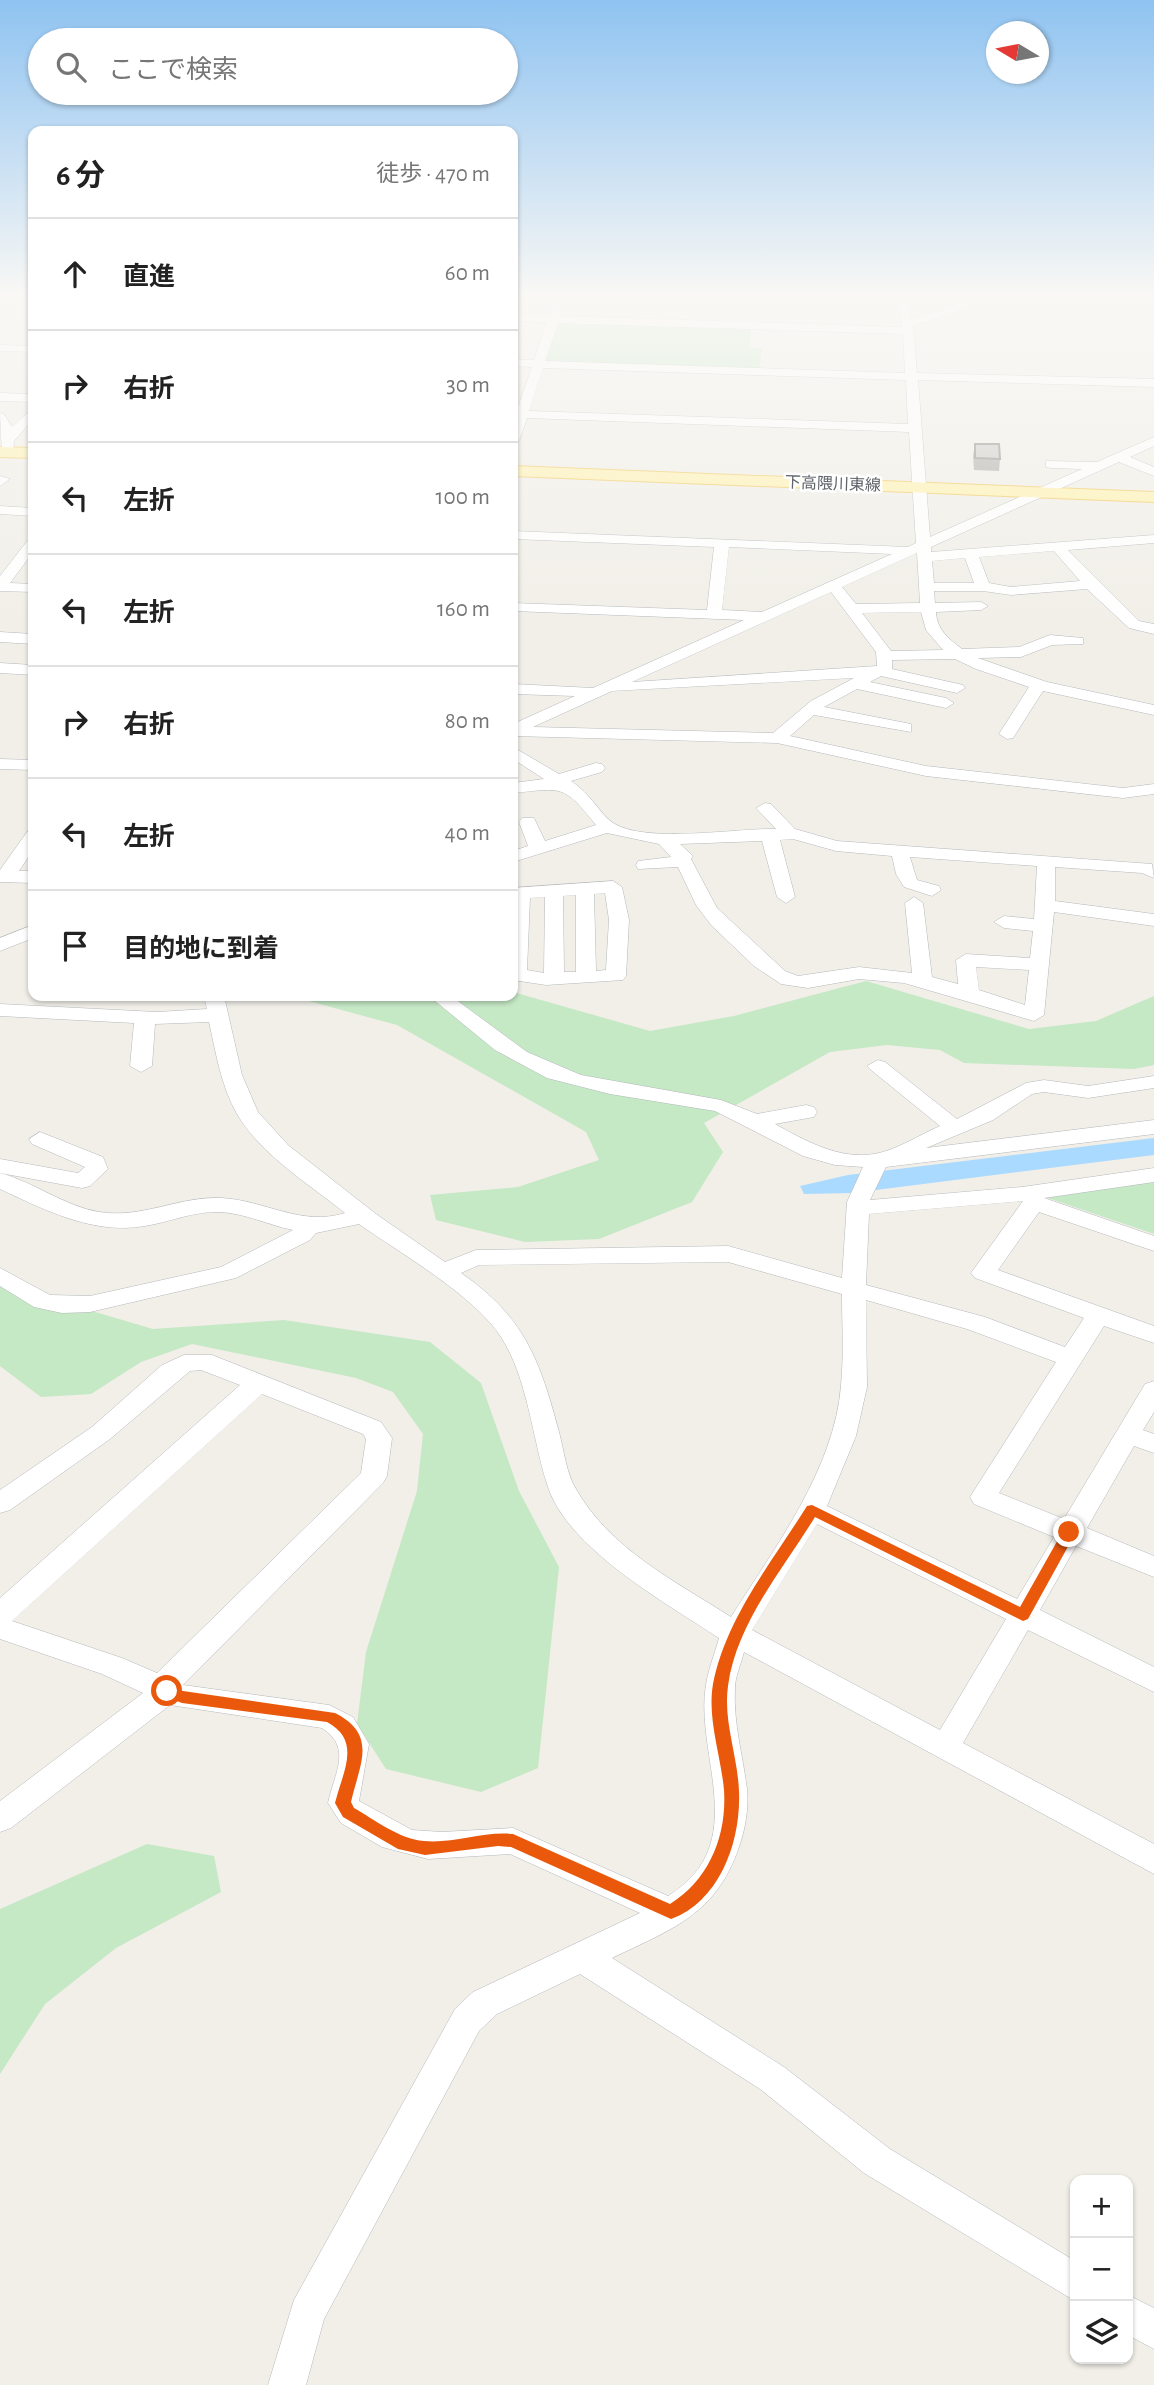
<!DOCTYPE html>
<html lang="ja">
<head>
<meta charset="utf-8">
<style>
  :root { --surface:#fff; --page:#f2f2f2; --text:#222; --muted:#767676; --line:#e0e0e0 }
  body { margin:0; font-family:"Alegreya Sans","Noto Sans JP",sans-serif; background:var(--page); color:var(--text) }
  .controls { position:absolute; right:21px; bottom:21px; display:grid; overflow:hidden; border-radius:14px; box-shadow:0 2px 5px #0004 }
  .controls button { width:63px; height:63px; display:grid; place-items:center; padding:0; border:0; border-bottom:2px solid var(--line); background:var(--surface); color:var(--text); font:35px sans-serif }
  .compass { position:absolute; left:986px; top:21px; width:63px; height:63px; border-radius:50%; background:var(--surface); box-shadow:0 2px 5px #0004; rotate:280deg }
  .stop { position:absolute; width:21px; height:21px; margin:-16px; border:5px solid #ea580c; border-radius:50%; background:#fff }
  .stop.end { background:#ea580c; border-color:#fff; box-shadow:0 2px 7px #0008 }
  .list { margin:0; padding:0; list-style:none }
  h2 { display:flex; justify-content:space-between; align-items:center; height:91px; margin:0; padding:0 28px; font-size:30px }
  h2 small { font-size:23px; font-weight:400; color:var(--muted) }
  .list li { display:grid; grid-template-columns:46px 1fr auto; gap:21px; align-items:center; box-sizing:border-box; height:112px; padding:0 28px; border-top:2px solid var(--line) }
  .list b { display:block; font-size:26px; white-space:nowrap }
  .list em { font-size:23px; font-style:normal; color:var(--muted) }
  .icon { flex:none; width:38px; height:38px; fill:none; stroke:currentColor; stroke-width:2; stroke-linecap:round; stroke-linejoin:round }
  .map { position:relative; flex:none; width:1154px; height:2385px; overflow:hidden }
  .search { position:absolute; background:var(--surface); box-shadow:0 2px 5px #0004; left:28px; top:28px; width:490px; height:77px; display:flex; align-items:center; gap:18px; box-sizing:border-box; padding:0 24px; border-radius:38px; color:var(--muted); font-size:26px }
  .panel { position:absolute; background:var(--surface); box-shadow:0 2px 5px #0004; left:28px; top:126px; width:490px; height:875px; border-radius:14px }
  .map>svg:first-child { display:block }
  .green { fill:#c5e8c5 }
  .water { fill:#aadaff }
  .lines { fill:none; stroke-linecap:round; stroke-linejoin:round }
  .minor-casing { stroke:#b5b8bc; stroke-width:1 }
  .major-casing { stroke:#f2c960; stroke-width:2 }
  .minor { fill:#fff; fill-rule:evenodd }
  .major { fill:#fff2af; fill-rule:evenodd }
  .wall { fill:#afaea9 }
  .building { fill:#cccac5; stroke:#8f8d8a; stroke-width:2 }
  .route { fill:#ea580c }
  .labels { text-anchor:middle; stroke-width:5; stroke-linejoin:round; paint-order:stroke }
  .far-street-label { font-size:16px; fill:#5f6368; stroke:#fff }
</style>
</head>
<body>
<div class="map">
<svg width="1154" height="2385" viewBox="0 0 1154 2385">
  <rect width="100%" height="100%" fill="#f1efe8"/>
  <g class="green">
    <polygon points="554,321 752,327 749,348 762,348 759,370 540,363"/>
    <polygon points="866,981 1029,1029 1096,1021 1154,996 1154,1065 1134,1069 964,1063 940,1050 887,1045 830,1052 704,1123 723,1152 692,1202 599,1239 525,1242 436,1220 430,1195 518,1187 599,1160 586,1132 397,1025 305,1000 304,996 513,996 513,992 650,1031 734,1016"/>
    <polygon points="1154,1182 1154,1234 1039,1195"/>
    <polygon points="0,1284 153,1329 284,1320 430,1342 481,1383 519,1491 559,1567 538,1768 481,1792 386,1769 357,1724 366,1652 417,1491 423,1434 393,1392 356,1378 192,1344 141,1362 91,1394 41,1397 0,1366"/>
    <polygon points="147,1844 214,1856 221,1892 116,1948 45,2004 0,2074 0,1909"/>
  </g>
  <polygon class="water" points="1154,1138 1154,1155 852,1193 804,1194 800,1186 848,1175"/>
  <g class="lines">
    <defs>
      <g id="minor">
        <path d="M556,293H567L560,316L902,327L896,293H906L911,319L963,303L976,293H988L971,307L913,326L917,373L1154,379V387L918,380L930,537L1082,469L1051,468L1046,467V461L1097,462L1154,437V446L1130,457L1154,467V476L1119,462L931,547V552L1154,535V543L1068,550L1139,621L1154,624V634L1129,628L1087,589L1011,595L983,591H934L935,603L981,602L988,606L981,610L936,612C937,630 948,638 962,649L1019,647L1050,635L1083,638V644L1052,645L1021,657L978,658L1047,682L1154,705V715L1043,691L1013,738L1007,739L999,734L1029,687L976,669L955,659L892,660V669L963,685L965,688L957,693L881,676L870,682L946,698L954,703L946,708L857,689L824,707L911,724V732L814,715L790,736L926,766L1123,788L1154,784V794L1123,798L926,776L777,743L513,736V724L575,696L513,694V684L593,688L744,620L513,611V603L707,610L714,547L513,539V531L908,547L916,543L909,432L527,418L519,441L513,445V410H517L532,367L513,366V360H534L547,322L513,321V315L549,316ZM558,323L903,334L905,373L545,361ZM543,368L906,380L908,424L529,411ZM729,547L892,554L762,612L722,610ZM1054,551L1080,581L1011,587L989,583L979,557ZM917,553L920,603L856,604L842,587ZM965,558L974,583H934L932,561ZM831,592L876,652L877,666L632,682ZM921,612L926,630L943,650L891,651L862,613ZM854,678L811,701L773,733L533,727L612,691Z"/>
        <polygon points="1083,293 1154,293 1154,298 1088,296"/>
        <polygon points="0,345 33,346 33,352 0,351"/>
        <polygon points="0,393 33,394 33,402 0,401"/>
        <polygon points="33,408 33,419 14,441 13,452 2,455 0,413 4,414 12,427"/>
        <polygon points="0,476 10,479 0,486"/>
        <polygon points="0,506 33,508 33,516 0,514"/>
        <polygon points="33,539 33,552 10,583 33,584 33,592 0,591 0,576 28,540"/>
        <polygon points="0,632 33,634 33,644 0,642"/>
        <polygon points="0,663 33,665 33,675 0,673"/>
        <path d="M513,747L559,774L596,763L602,764L605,768L602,772L571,781C591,794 600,814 613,823C646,844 737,828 776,829L756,808L765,803L771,804L795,829L837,841L1152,864L1154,878L1142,873L1055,867V901L1154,914V926L1054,912L1044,1015L1034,1021L904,983L859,979L808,988L781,984L754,966L711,925L696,905L678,867L638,869L636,865L638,861L671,857L659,844L607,833L513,862V851L528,846L519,822L522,818H534L545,841L596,825C563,784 563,788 513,793V783L544,779L513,759ZM793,839L836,851L892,856L896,874L904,887L932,896L941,890L939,886L917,880L910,857L1037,866L1034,919L1004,916L994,922L1004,928L1033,931L1030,958L966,954L956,960L958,984L932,977L923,903L914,897L905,903L912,973L859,967L798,976L785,971L717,908L691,859L693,856L680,844L762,841L777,897L786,903L795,897L780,840ZM976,967L1029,970L1025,1005L979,990Z"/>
        <polygon points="0,759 33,760 33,770 0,769"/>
        <polygon points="33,831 33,850 19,871 33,871 33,883 0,882 0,870 27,832"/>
        <path d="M613,881L622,887L629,920L626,976L623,980L546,985L513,980V888ZM605,893L609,920L606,970L596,971L594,894ZM576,895V972H564L563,896ZM545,897L544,973L527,970L530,898Z"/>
        <polygon points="33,925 33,938 0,951 0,938"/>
        <path d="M204,996H224L242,1075L258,1112L288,1145L376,1214L445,1262L476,1250L728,1246L842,1278L847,1202L863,1167L835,1165L803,1156L715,1111L610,1094L547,1078L495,1050L429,996H451L527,1052L581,1075L721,1100L757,1114L806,1105L814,1107L817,1112L814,1117L775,1124C804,1140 839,1160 874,1154C895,1151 919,1135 940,1126L871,1070L867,1066L878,1060L885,1062L957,1119L1026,1083L1044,1080L1088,1086L1154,1076V1088L1088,1098L1044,1092L1032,1094L993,1120L926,1148L1154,1120V1134L886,1167L870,1200L1022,1187L1154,1168V1182L1044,1198L1154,1236V1251L1039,1212L998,1270L1154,1326V1343L1104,1326L999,1493L1064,1519L1145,1384L1154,1381V1412L1143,1430L1154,1434V1453L1134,1446L1087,1528L1154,1556V1577L1076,1546L1040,1610L1154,1667V1692L1028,1630L963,1743L1154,1844V1874L744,1652C741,1664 735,1677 735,1688C733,1723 743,1756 747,1789C749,1808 745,1830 739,1847C716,1915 672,1929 612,1958L784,2067L890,2149L1075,2261V2301L864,2173L760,2089L580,1974L497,2014L479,2031L324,2319L306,2385H268L294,2300L455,2009L473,1992L640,1913L510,1854L428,1859L382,1847L341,1823L328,1803C334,1774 353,1748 322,1728L170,1705L11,1828L0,1832V1801L143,1693L102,1674L0,1639V1598L240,1385L201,1370L190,1371L110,1439L10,1510L0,1513V1490L92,1427L162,1365L184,1355H212L381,1422L392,1438L387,1476L383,1483L183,1685L329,1705L353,1717L369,1744L359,1801L412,1830L442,1832L513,1828L668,1896C753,1844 694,1755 706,1685C708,1670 715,1653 719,1638C666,1603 566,1548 547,1484C532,1437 528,1379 501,1337C475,1296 400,1253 359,1224L316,1233L310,1240L236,1278L90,1312L62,1313L34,1307L0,1286V1268L50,1295L90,1296L221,1267L293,1230C268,1225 245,1213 219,1212C194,1211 170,1222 145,1226C93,1235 45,1210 0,1189V1173C34,1182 64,1206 99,1212C142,1219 179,1196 221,1198C265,1200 301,1227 345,1213C309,1184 261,1155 237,1114C221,1086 216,1053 209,1022L155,1024L152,1066L141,1072L130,1066L134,1023L0,1016V1004L157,1012L207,1009ZM1023,1201L971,1273L975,1278L1084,1318L1065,1347L985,1317L866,1285L869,1214ZM728,1262L842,1294C842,1324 844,1355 841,1385C835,1468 774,1549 731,1617C675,1581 610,1549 576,1489C566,1473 564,1450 559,1432C540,1361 525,1317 461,1273L479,1265ZM866,1300L967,1329L1056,1362L970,1497L974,1504L1054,1537L1017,1599L827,1506L856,1436L867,1387ZM262,1394L363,1434L366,1439L361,1473L157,1673L122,1658L12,1621ZM817,1524L1006,1619L940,1730L752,1630Z"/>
        <polygon points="40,1132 103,1157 108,1169 90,1186 82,1188 0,1173 0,1159 78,1173 85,1167 32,1144 29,1139"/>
        <polygon points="1128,2295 1154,2308 1154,2349 1128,2335"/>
      </g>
      <g id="major">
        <polygon points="0,447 33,448 33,458 0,457"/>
        <polygon points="513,466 1154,492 1154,502 513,476"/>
      </g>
    </defs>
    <use href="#minor" class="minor-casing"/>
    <use href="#major" class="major-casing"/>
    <use href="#minor" class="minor"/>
    <use href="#major" class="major"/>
  </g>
  <polygon class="wall" points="975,444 1000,459 999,471 974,470 973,456"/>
  <polygon class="building" points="975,444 999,444 1000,459 975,458"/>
  <linearGradient id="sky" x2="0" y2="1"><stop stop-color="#8fc3f1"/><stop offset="0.47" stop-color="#f9f8f5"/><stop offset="1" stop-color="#f9f8f5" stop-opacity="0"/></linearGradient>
  <rect width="1154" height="627" fill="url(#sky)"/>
  <path class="route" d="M812,1505L1020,1607L1064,1529H1074L1076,1532L1028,1619L1023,1621L815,1517C783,1569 736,1624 728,1686C723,1722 738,1756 739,1792C741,1841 720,1901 671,1919L511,1847L498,1846L425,1855L398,1849L343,1817L335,1803C343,1771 362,1741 327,1722L182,1703L162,1695L159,1691L167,1685L183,1691L335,1713C378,1735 360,1763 351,1802L354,1808C375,1820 399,1839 424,1841C453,1844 483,1831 513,1834L670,1904C709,1880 727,1836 724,1790C721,1756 707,1719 713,1684C726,1618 772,1562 807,1506Z"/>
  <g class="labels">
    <g class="far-street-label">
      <text transform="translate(833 483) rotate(2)" y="6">下高隈川東線</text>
    </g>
  </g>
</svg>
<div class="controls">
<button>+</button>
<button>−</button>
<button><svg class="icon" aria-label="layers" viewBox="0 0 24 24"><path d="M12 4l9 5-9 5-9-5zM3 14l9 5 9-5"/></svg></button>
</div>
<svg class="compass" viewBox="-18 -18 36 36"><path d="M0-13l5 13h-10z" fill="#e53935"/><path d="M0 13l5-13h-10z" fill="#767676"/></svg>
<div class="stop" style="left:167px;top:1691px"></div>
<div class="stop end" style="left:1069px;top:1532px"></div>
<div class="search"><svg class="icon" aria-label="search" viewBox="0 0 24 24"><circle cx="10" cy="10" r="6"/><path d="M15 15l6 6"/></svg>ここで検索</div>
<section class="panel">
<h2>6 分<small>徒歩 · 470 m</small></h2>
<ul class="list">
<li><svg class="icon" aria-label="ahead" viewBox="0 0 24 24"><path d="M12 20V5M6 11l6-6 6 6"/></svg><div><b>直進</b></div><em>60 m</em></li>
<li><svg class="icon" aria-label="right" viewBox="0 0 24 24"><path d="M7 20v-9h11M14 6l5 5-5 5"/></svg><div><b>右折</b></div><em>30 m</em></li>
<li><svg class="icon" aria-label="left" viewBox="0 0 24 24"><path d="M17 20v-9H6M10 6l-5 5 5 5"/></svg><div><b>左折</b></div><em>100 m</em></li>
<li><svg class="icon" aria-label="left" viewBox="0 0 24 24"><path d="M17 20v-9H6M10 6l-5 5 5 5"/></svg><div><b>左折</b></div><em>160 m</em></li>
<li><svg class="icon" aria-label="right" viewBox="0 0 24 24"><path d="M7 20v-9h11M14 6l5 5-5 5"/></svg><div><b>右折</b></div><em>80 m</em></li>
<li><svg class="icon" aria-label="left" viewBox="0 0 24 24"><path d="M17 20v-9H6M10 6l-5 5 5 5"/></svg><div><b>左折</b></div><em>40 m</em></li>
<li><svg class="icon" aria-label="arrive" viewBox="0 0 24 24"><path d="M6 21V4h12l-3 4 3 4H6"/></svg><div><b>目的地に到着</b></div></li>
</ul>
</section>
</div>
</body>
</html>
